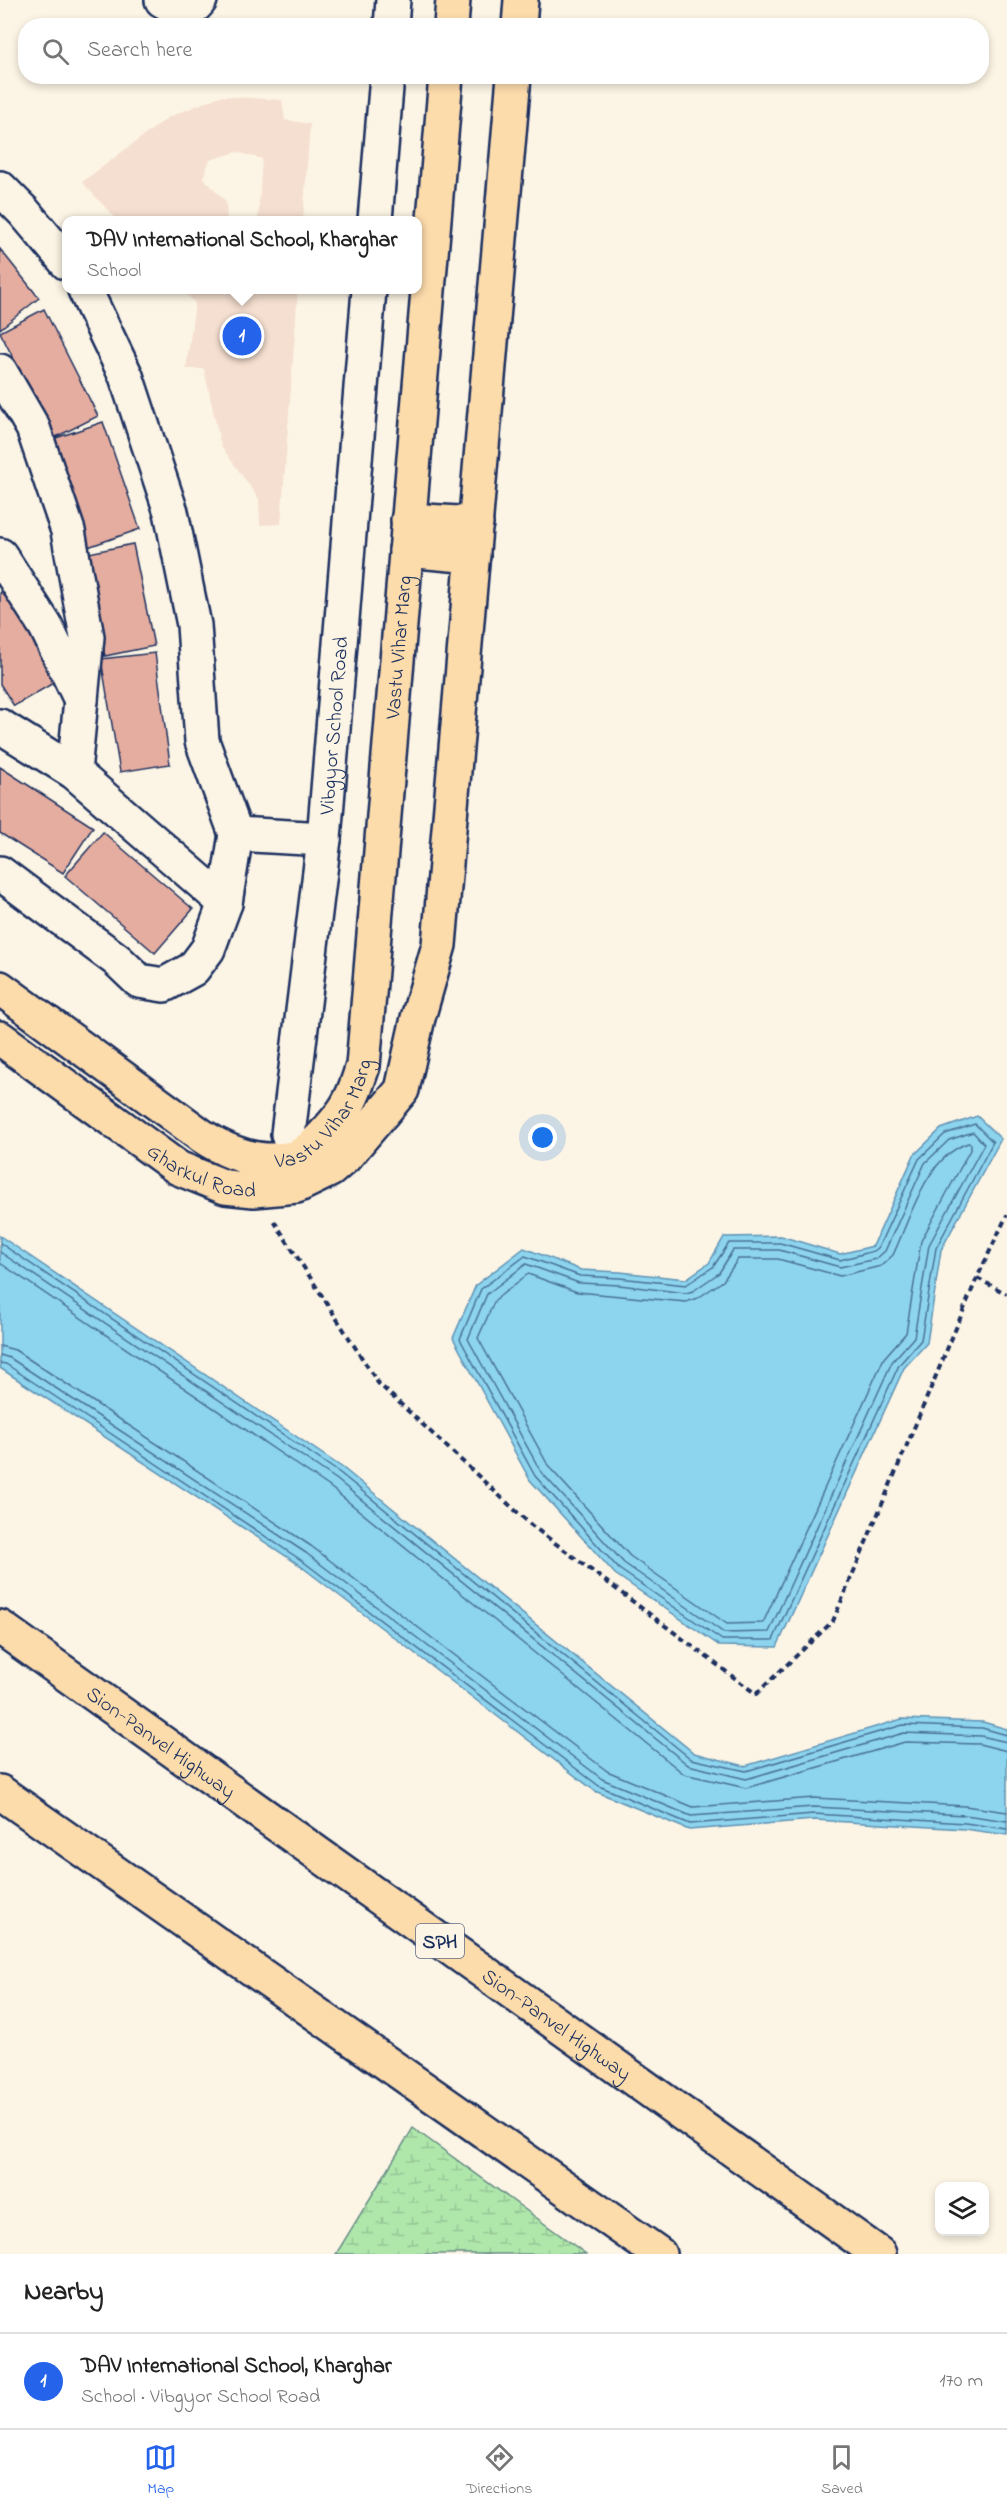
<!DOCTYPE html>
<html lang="en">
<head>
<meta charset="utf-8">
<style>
  :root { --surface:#fff; --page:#f6f6f6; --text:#222; --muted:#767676; --line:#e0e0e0; --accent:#2563eb }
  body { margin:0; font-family:"Indie Flower",sans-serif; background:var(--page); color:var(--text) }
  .controls { position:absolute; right:18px; bottom:18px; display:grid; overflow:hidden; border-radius:12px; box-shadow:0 3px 9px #0003 }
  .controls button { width:54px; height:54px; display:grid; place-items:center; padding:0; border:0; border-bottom:2px solid var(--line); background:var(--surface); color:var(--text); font:30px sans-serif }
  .you { position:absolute; left:543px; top:1138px; width:21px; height:21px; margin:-15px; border:4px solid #fff; border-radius:50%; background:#1a73e8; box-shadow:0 0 0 9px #1a73e833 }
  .badge { display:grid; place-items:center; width:39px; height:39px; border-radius:50%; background:var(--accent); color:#fff; font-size:20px; font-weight:700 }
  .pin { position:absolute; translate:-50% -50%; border:3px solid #fff; box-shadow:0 2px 6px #0006 }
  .popup { position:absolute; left:62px; top:216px; width:360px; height:78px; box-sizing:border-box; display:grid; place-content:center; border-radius:12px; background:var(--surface); filter:drop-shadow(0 2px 4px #0005); font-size:20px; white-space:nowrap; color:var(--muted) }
  .popup b { font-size:22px; color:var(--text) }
  .popup::after { content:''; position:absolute; left:50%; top:100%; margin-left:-12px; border:12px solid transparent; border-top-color:var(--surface) }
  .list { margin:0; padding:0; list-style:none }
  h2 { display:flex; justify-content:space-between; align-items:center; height:78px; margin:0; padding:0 24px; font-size:26px }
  h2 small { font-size:20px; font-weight:400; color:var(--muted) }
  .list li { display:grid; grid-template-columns:39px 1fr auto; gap:18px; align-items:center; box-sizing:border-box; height:96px; padding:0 24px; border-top:2px solid var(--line) }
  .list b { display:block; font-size:22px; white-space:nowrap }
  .list p { margin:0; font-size:20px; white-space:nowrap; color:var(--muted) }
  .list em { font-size:20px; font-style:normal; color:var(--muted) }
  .icon { flex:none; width:33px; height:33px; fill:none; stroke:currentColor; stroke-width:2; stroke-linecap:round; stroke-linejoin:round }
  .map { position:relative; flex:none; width:1007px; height:2254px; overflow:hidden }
  .search { position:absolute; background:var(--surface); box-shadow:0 3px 9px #0003; left:18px; right:18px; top:18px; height:66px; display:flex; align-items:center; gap:15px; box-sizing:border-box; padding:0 21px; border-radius:24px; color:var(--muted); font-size:22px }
  .sheet { height:174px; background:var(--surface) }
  nav { display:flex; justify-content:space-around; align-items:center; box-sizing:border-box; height:84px; border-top:2px solid var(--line); background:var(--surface); font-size:16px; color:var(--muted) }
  nav a { display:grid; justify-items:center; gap:3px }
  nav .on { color:var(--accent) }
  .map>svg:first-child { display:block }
  .built { fill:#f5dfd0 }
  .wetland { fill:url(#wetland-marsh); stroke:#658b84; stroke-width:1.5 }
  .water { fill:#8dd4ee; stroke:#5f92b4; stroke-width:1.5 }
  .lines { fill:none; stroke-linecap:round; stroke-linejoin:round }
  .shore { stroke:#497198; stroke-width:1.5 }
  .building { fill:#e5ad9f; stroke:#1b2f5e; stroke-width:1.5 }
  .minor-casing { stroke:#1b2f5e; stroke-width:38 }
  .major-casing { stroke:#1b2f5e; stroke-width:38 }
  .highway-casing { stroke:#1b2f5e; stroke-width:38 }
  .path { stroke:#1b2f5e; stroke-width:4; stroke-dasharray:6 4.5; stroke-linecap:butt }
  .minor { stroke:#fcf5e5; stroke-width:33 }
  .major { stroke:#fddcac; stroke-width:33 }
  .highway { stroke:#fddcac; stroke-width:33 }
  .labels { text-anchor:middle; stroke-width:4.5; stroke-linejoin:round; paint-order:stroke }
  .shield { fill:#fcf5e5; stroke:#5e6a86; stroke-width:1.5 }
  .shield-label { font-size:20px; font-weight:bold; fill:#1b2f5e }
  .street-label { font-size:21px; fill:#1b2f5e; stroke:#fcf5e5 }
</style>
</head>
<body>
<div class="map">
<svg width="1007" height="2254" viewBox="0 0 1007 2254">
  <defs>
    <pattern id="wetland-marsh" width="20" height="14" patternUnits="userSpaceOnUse" patternTransform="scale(1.5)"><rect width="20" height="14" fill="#afe7ab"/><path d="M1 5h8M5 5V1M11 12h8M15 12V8" fill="none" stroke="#96c696"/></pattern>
  </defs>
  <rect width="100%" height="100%" fill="#fcf5e5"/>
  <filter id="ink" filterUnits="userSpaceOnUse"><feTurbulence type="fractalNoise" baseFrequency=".0167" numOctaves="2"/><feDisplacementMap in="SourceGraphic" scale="12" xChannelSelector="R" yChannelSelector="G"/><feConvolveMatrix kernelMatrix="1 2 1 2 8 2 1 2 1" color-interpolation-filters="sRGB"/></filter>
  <g filter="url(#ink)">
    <g class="built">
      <polygon points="220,96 282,100 285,120 310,124 303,220 258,220 262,159 237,152 210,160 203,177 226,202 227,220 117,220 82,182 169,117"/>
      <polygon points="182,290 298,290 281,524 260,525 259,499 221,446 204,369 186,369 195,303"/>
    </g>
    <polygon class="wetland" points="413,2128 586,2254 336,2254"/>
    <g class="water">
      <polygon points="977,1116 1001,1139 941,1250 927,1343 904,1368 777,1647 720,1646 615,1574 530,1480 453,1338 476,1285 524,1248 581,1270 620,1272 686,1279 709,1263 724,1237 781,1236 840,1254 873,1246 914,1155 941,1129"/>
      <polygon points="0,1236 343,1468 694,1753 745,1766 902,1719 983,1722 1007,1729 1007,1835 964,1829 814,1820 689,1830 595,1791 298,1564 0,1368"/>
    </g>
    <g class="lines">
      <g class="shore">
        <polygon points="975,1124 993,1142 936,1248 921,1340 899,1365 773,1640 722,1640 619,1569 535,1476 460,1339 481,1289 525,1256 580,1276 619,1278 686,1285 713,1267 729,1243 780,1243 840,1260 874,1251 878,1248 919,1159 945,1134"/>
        <polygon points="973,1132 984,1144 929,1245 914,1337 892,1362 769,1632 724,1633 624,1563 541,1472 468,1339 487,1294 526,1264 579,1283 619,1285 686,1293 693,1291 719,1273 733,1250 779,1250 840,1267 876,1259 885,1251 925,1163 949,1140"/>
        <path d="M968,1143L971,1144V1148L921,1241L906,1333L884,1358L763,1623L727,1624L630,1556L549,1467L478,1338L495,1300L528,1274L577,1292L686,1302L698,1298L723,1281L738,1259H778L840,1276L881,1266L893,1255C911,1217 925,1158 968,1143Z"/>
        <polyline points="0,1243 340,1473 691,1759 746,1771 903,1725 982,1728 1007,1735"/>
        <polyline points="0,1252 336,1479 688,1765 746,1779 904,1733 981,1736 1007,1742"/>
        <polyline points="0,1263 330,1487 684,1774 746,1788 905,1742 979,1744 1007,1751"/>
        <polyline points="0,1346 15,1350 311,1546 607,1771 693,1807 814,1798 965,1806 1007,1812"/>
        <polyline points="0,1355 10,1358 306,1553 602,1779 691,1816 814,1807 965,1815 1007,1821"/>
        <polyline points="0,1363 6,1364 301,1560 599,1786 690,1824 814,1814 965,1823 1007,1829"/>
      </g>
    </g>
    <g class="building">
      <polygon points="0,249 39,298 0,329"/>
      <polygon points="44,309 98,416 54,438 0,332"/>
      <polygon points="103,422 140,529 88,547 50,440"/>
      <polygon points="133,544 154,646 105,656 84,554"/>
      <polygon points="5,590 62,678 14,706 0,684 0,593"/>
      <polygon points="155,653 170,764 120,772 101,659"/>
      <polygon points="0,767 93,827 63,873 0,833"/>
      <polygon points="103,832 193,909 155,953 65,876"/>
    </g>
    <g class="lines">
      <defs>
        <g id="minor">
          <path d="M162,0C178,9 187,18 200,0"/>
          <polyline points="391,26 393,0"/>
          <polyline points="0,188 24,212 67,263"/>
          <polyline points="375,220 387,76"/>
          <polyline points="85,290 126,376 171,512 194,625 202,741 236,834"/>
          <polyline points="0,371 33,428 68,531 87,637 74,772"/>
          <polyline points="0,555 46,627 81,700"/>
          <polyline points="0,726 74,772 225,903"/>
          <polyline points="0,873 117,960 139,981 164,985 193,969 208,949 225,903 236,834 324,839"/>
          <path id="s1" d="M295,1158L288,1134L324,839L369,290"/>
        </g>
        <g id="major">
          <polyline points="451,26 453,0"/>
          <polyline points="519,26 521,0"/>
          <polyline points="408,520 476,524"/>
          <polyline points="406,550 473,556"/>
          <path id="s2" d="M0,988L202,1136C229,1154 260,1165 293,1158C309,1155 343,1115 350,1100C356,1089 359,1077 363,1066L446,76"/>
          <path id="s3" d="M0,1038L178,1168L225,1187L254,1190L297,1186L330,1170L345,1157L402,1090L418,1018L439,945L514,76"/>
        </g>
        <g id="highway">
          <path id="s4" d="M0,1627L879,2254"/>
          <polyline points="0,1792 659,2254"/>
        </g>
      </defs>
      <use href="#minor" class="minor-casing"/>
      <use href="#major" class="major-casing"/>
      <use href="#highway" class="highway-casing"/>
      <g class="path">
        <polyline points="274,1221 378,1383 531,1525 756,1694 833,1621 977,1278 1007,1215"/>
        <polyline points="977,1278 1007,1294"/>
      </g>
      <use href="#minor" class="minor"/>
      <use href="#major" class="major"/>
      <use href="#highway" class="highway"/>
    </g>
  </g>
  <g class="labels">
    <rect class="shield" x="416" y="1924" width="48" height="34" rx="4.5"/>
    <g class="shield-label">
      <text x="440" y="1948">SPH</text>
    </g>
    <g class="street-label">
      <text dy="7" stroke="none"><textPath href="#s2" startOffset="886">Vastu Vihar Marg</textPath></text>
      <text dy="7" stroke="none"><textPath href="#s1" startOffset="436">Vibgyor School Road</textPath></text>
      <text dy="7" stroke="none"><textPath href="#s2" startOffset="400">Vastu Vihar Marg</textPath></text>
      <text dy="7" stroke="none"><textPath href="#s3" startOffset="244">Gharkul Road</textPath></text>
      <text dy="7" stroke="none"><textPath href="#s4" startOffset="198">Sion-Panvel Highway</textPath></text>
      <text dy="7" stroke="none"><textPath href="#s4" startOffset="684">Sion-Panvel Highway</textPath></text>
    </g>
  </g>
</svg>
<div class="controls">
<button><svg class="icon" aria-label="layers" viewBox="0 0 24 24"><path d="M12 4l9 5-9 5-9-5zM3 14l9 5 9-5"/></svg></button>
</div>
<div class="you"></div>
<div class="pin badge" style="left:242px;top:336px">1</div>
<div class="popup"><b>DAV International School, Kharghar</b>School</div>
<div class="search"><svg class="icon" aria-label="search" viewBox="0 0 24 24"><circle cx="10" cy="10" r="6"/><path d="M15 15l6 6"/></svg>Search here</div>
</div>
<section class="sheet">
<h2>Nearby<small></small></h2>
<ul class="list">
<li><span class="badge">1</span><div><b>DAV International School, Kharghar</b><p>School · Vibgyor School Road</p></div><em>170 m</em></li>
</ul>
</section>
<nav>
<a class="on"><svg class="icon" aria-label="map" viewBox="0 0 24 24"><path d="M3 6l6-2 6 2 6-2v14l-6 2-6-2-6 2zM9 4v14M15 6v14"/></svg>Map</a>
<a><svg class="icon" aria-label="directions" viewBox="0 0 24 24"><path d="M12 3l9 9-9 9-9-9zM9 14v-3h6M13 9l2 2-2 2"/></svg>Directions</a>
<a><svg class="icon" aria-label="saved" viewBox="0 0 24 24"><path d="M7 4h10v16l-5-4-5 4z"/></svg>Saved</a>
</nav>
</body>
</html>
